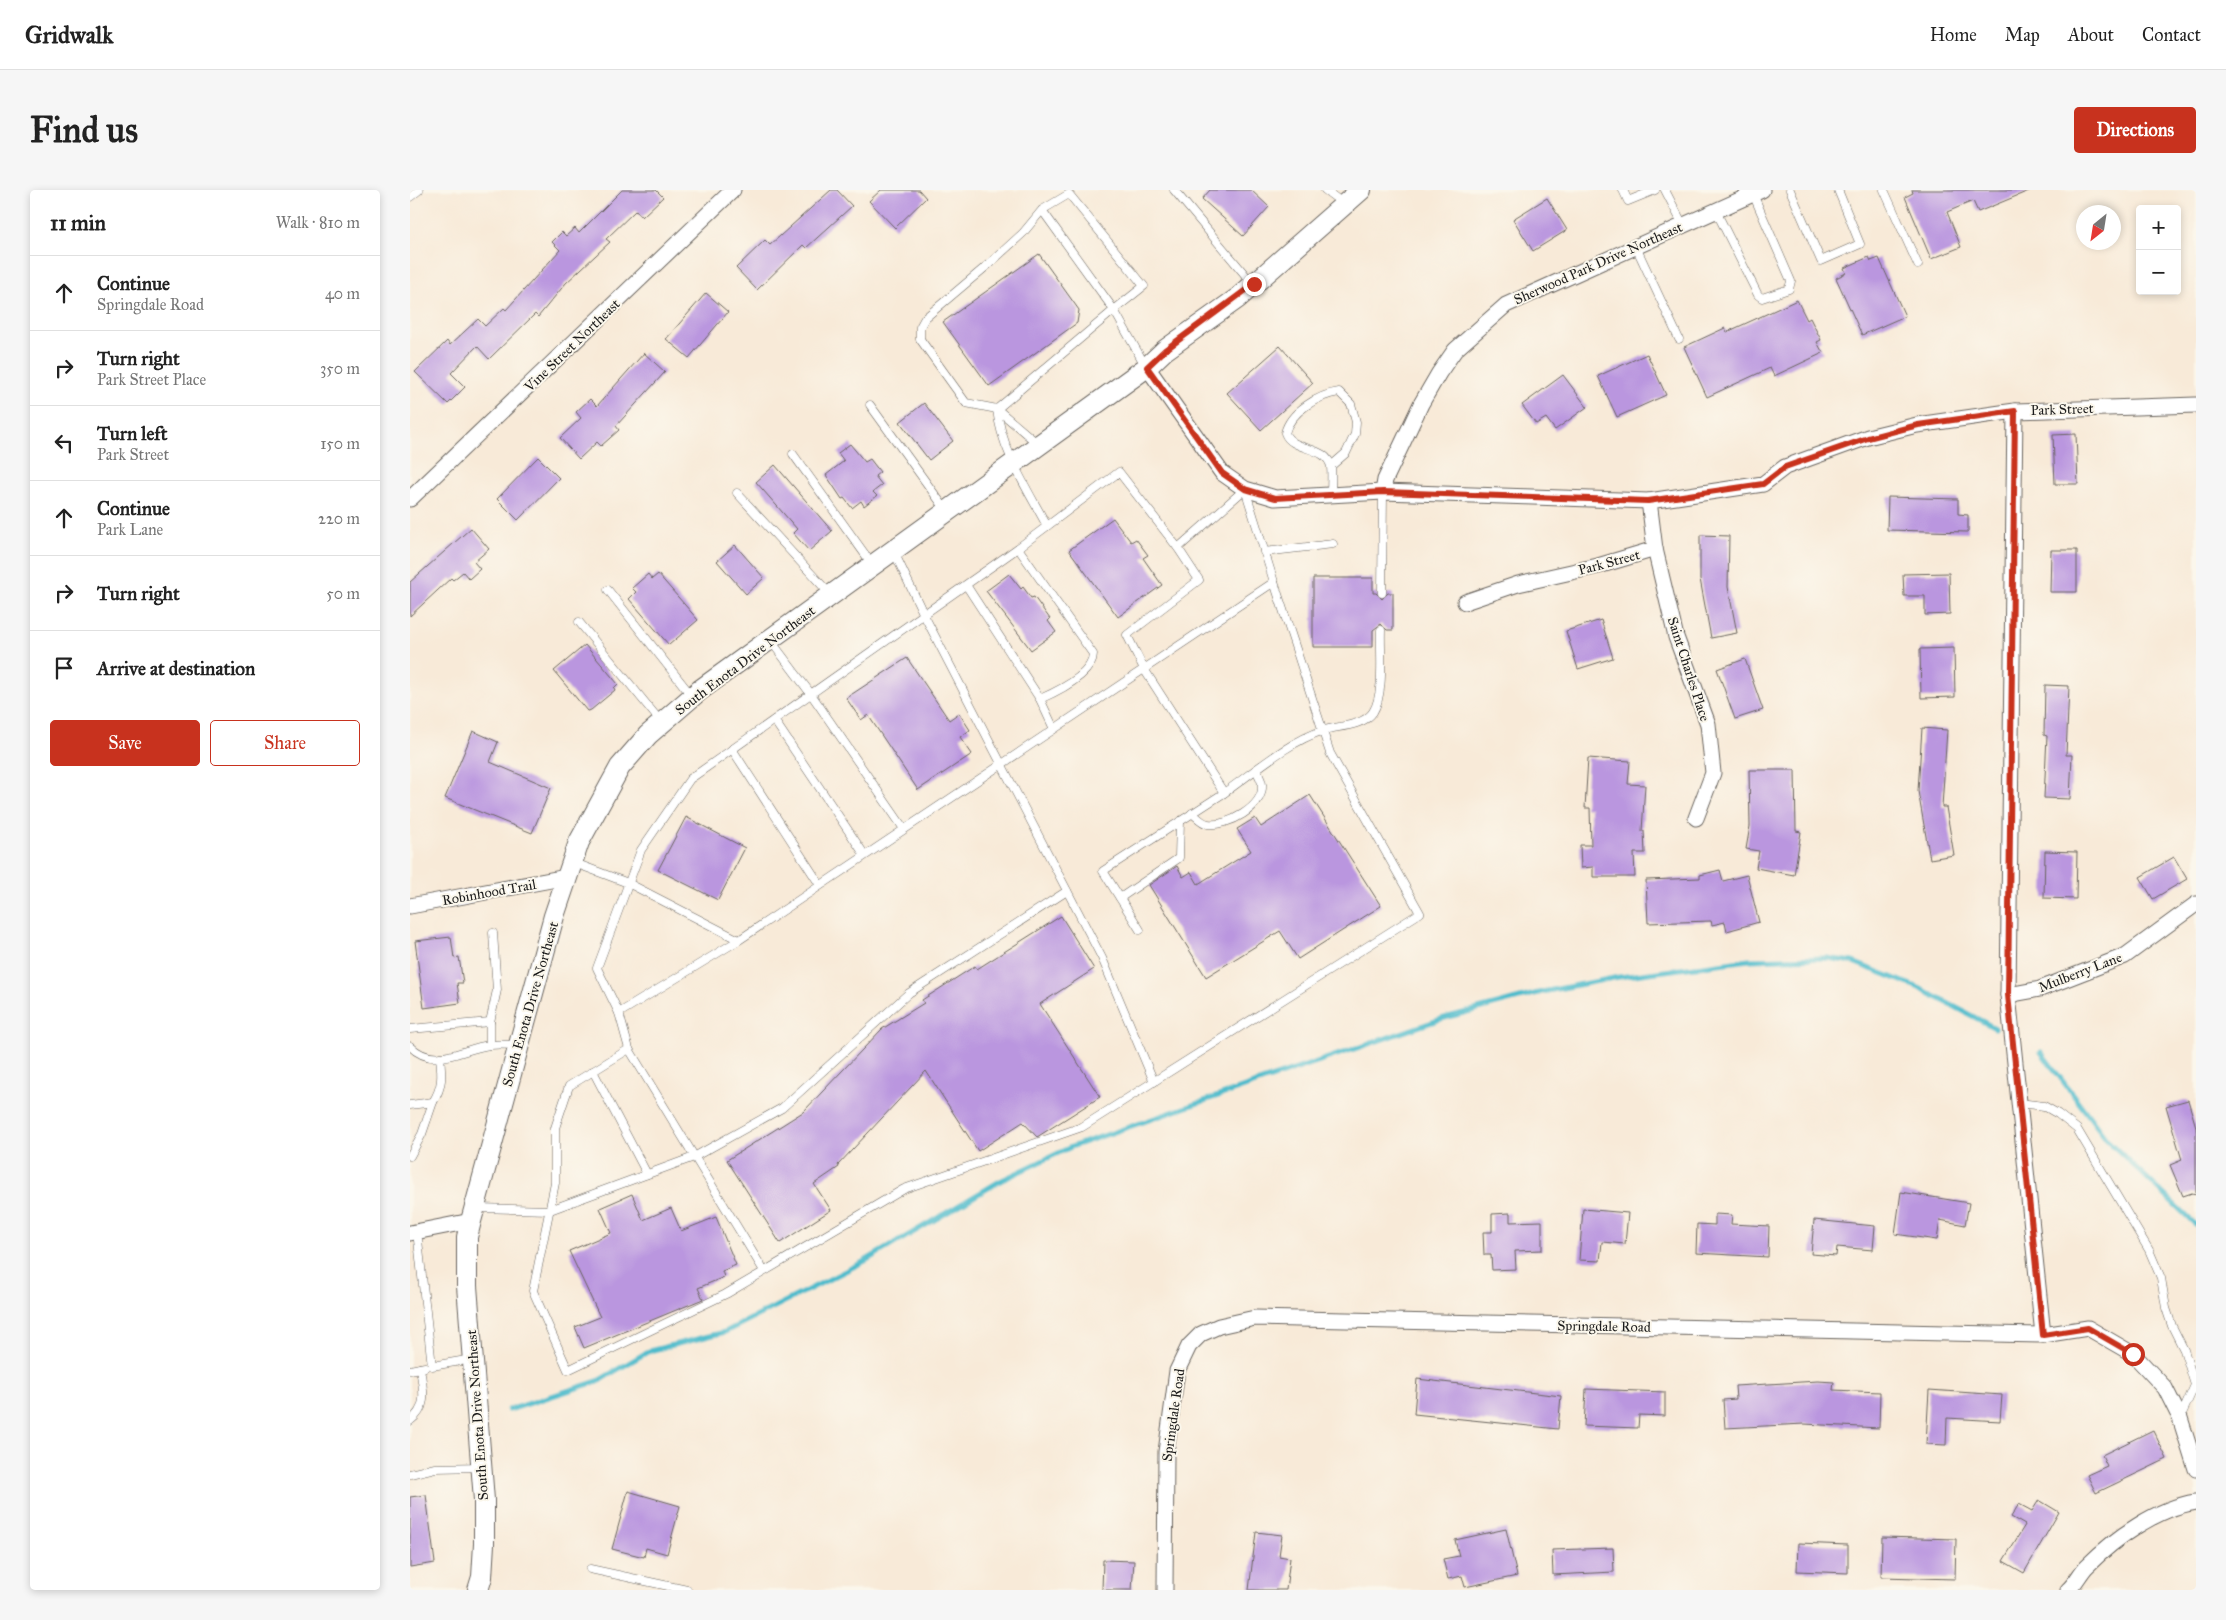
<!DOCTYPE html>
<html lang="en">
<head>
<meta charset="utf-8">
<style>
  :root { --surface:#fff; --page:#f6f6f6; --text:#222; --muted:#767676; --line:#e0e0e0; --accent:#c8321e }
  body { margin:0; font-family:"IM FELL Great Primer",serif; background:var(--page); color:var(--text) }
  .controls { position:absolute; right:15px; top:15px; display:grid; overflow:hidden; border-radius:5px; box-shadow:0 2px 8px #0003 }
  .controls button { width:45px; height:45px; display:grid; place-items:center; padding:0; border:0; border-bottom:1px solid var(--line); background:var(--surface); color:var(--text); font:25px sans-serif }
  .compass { position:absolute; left:1666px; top:15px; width:45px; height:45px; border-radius:50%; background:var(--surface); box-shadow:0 2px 8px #0003; rotate:210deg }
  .stop { position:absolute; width:15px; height:15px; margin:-11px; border:4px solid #c8321e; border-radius:50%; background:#fff }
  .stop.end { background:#c8321e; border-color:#fff; box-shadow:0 1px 5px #0008 }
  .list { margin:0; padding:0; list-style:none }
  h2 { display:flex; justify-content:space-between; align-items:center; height:65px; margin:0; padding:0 20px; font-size:21px }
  h2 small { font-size:16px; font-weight:400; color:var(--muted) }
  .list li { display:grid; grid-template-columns:32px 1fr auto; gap:15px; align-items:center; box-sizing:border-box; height:75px; padding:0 20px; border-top:1px solid var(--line) }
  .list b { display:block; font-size:19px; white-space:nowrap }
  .list p { margin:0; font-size:16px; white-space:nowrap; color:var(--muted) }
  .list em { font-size:16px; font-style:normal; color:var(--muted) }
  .actions { display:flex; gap:10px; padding:15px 20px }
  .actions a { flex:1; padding:11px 0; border:1px solid var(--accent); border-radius:5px; text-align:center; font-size:18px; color:var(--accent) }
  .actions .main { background:var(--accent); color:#fff }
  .icon { flex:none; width:28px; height:28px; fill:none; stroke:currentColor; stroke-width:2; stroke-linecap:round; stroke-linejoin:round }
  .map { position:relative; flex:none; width:1786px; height:1400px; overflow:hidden; border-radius:5px }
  header { display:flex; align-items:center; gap:30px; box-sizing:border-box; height:70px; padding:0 25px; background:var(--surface); border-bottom:1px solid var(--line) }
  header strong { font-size:24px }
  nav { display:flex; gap:28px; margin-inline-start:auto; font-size:18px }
  .intro { display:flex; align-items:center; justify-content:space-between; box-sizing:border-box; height:120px; padding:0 30px }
  h1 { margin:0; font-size:35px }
  .button { padding:12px 22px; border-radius:5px; background:var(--accent); color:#fff; font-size:18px; font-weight:700 }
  main { display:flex; gap:30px; padding:0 30px }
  aside { flex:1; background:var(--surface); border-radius:5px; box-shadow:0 2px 8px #0003 }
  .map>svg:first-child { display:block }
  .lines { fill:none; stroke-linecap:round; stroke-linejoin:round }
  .stream { stroke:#50bccc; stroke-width:5 }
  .building { fill:#ba96df }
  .service-casing { stroke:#69645e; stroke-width:9 }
  .minor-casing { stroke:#69645e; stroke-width:17 }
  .secondary-casing { stroke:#69645e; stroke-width:22 }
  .service { stroke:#fff; stroke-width:8 }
  .minor { stroke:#fff; stroke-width:15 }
  .secondary { stroke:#fff; stroke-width:20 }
  .route { stroke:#c8321e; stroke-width:6 }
  .labels { text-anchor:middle; stroke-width:4; stroke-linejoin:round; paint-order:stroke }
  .street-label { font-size:14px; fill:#1c1c1c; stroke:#fbf7ec }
</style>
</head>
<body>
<header>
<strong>Gridwalk</strong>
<nav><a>Home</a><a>Map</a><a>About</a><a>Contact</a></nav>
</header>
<div class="intro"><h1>Find us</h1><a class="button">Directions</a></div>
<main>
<aside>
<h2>11 min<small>Walk · 810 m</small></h2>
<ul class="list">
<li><svg class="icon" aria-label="ahead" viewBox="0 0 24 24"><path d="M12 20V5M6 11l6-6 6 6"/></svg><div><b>Continue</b><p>Springdale Road</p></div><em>40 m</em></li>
<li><svg class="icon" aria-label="right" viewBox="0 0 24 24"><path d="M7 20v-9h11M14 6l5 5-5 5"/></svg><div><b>Turn right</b><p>Park Street Place</p></div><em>350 m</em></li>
<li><svg class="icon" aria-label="left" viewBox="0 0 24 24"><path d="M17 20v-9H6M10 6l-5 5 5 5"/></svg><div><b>Turn left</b><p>Park Street</p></div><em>150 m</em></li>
<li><svg class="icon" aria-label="ahead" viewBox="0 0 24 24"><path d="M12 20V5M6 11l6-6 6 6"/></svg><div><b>Continue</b><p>Park Lane</p></div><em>220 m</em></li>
<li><svg class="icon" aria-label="right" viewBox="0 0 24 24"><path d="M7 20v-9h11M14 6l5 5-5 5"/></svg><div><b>Turn right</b></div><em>50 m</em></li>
<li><svg class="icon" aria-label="arrive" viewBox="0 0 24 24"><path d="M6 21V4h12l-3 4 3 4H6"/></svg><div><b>Arrive at destination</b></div></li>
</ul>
<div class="actions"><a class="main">Save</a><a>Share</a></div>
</aside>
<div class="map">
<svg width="1786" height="1400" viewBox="0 0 1786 1400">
  <rect width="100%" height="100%" fill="#fbf7ec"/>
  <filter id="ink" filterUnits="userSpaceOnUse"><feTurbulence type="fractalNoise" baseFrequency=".02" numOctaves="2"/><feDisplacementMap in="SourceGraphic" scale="10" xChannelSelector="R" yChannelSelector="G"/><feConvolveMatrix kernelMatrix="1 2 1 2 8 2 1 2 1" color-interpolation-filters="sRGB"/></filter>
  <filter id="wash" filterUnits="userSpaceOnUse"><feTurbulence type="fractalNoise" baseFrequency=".0096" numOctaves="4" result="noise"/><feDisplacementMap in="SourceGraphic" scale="20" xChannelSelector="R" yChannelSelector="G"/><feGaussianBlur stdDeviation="1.12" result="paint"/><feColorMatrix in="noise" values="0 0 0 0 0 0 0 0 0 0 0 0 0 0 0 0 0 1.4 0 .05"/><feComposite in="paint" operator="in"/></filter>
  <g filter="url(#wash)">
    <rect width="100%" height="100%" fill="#f8ead8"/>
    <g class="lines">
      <g class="stream">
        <polyline points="1631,862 1697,950 1786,1035"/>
        <polyline points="99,1220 188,1191 239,1161 315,1142 455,1071 590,991 661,957 1031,829 1132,802 1209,787 1339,770 1417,768 1443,772 1509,798 1585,838"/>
      </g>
    </g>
    <g id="blocks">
      <g class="building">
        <polygon points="212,0 246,0 253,7 232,27 226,20 196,49 200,52 156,93 128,127 125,124 79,169 67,156 41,183 55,197 38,214 5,182 37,151 40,155 68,129 75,136 94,118 96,120 150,60 142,52 152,42 156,46 165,38 169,43"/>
        <polygon points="421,0 427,0 442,16 396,58 393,55 347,100 326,78 355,50 360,55"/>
        <polygon points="471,0 509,0 516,8 485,38 459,11"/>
        <polygon points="800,0 841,0 859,17 833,46 792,9"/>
        <polygon points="1502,0 1621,0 1568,22 1563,11 1537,22 1551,57 1521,69 1495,7 1503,3"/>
        <polygon points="1137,8 1157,40 1123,61 1103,29"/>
        <polygon points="629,64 669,120 667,133 579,196 533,132"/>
        <polygon points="1459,67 1461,71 1469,68 1495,126 1452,145 1426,88 1436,83 1434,78"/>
        <polygon points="296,103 318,122 279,168 256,149"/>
        <polygon points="1387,110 1397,130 1400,128 1411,150 1407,152 1413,163 1364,186 1360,178 1297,207 1274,157 1315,138 1317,142"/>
        <polygon points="870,156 903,193 851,240 817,203"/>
        <polygon points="234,163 255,182 206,236 209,240 191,256 187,252 169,269 150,248 171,228 166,222 180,209 187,216"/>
        <polygon points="1237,164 1256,205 1207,227 1188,186"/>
        <polygon points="1153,185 1177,217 1145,240 1136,228 1126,234 1112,215"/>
        <polygon points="514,213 543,251 519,270 490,232"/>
        <polygon points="1666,244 1668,294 1645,294 1643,245"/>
        <polygon points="440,254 455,272 460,269 470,282 465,286 472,295 463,302 467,306 454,316 451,311 442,318 434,308 432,309 416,285 434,271 428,263"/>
        <polygon points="128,267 149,288 108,330 87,309"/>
        <polygon points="365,275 422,341 399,361 383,343 387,339 346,292"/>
        <polygon points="1478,307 1548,309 1548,324 1558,325 1558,342 1477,340"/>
        <polygon points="703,328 721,352 726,349 738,365 733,368 752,395 708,427 659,360"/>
        <polygon points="61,338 79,359 64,372 70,379 59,389 53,382 43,390 41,388 0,426 0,392"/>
        <polygon points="1290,345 1319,346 1318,397 1327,443 1301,448 1290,389"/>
        <polygon points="325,355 354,388 336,404 307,371"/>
        <polygon points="1641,360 1667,360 1667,402 1640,402"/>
        <polygon points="1539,383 1540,424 1515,425 1515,406 1494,406 1493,384"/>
        <polygon points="238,384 242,389 248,384 288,430 259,455 219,409 226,402 222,398"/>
        <polygon points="599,384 611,399 613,397 621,408 624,407 640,429 638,431 646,442 621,460 576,401"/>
        <polygon points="903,388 963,388 963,403 966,403 972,409 978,403 983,403 983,440 977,440 971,434 963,440 963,457 903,457"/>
        <polygon points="1191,430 1203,468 1168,479 1156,441"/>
        <polygon points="175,455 208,494 204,498 205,500 181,520 177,521 144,481"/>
        <polygon points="1544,458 1545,507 1511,508 1510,459"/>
        <polygon points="497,468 539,530 549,523 560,540 550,547 562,564 508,600 458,525 451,530 436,508"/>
        <polygon points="1335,469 1353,520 1325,529 1307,479"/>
        <polygon points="1635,495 1659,496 1656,565 1662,565 1660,609 1634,608 1637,546 1634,545"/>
        <polygon points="1512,538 1537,540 1532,617 1536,617 1544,665 1520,669 1508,601"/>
        <polygon points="63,541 88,552 80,572 141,598 122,643 35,608"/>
        <polygon points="1178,568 1220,571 1218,594 1235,595 1232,641 1234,641 1235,663 1224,663 1225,687 1183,687 1183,677 1171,678 1170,655 1181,655 1180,618 1175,618"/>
        <polygon points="1339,580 1385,580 1386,641 1391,642 1384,685 1346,678 1349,661 1336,659 1340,636"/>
        <polygon points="900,605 971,716 888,769 870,741 796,787 739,695 767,676 773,687 781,682 788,694 841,661 827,639 845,628 851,637"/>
        <polygon points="276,627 335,658 308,710 248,680"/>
        <polygon points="1635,661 1667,662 1666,709 1634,708"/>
        <polygon points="1764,667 1777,689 1743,709 1730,687"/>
        <polygon points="1310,680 1313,691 1337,685 1349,732 1317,741 1315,732 1302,735 1301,731 1238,733 1236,690 1290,688 1290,685"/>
        <polygon points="651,726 684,779 630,814 690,907 627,947 613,932 568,961 516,881 428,975 429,977 404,994 421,1020 370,1053 317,970 393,922 472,839 514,813 512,810 565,776 567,779"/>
        <polygon points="41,747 44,768 49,767 53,793 47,793 50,813 14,818 5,751"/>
        <polygon points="1778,910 1786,937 1786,1004 1782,1003 1773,1006 1760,975 1772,970 1756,916"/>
        <polygon points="1491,1002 1559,1013 1555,1035 1530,1030 1527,1050 1485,1044"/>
        <polygon points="222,1004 233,1030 261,1018 271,1041 306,1027 326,1075 312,1081 314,1087 288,1098 293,1109 174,1158 165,1137 190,1127 159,1061 201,1043 190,1018"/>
        <polygon points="1173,1019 1218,1023 1215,1054 1192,1052 1190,1071 1169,1070"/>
        <polygon points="1100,1023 1100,1032 1132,1031 1132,1060 1105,1061 1106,1079 1082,1080 1081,1065 1074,1065 1073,1042 1082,1042 1082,1024"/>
        <polygon points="1305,1024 1322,1025 1321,1034 1359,1036 1358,1067 1286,1063 1287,1034 1305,1035"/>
        <polygon points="1404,1030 1465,1036 1463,1060 1427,1057 1426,1066 1401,1064"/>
        <polygon points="1007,1189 1151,1206 1148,1239 1004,1224"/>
        <polygon points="1408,1191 1424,1192 1423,1200 1470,1202 1469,1238 1394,1234 1315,1238 1313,1210 1326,1209 1325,1196"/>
        <polygon points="1176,1199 1255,1202 1255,1226 1229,1225 1228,1238 1174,1236"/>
        <polygon points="1519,1200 1592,1205 1590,1231 1537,1228 1536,1255 1516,1254"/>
        <polygon points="1743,1240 1757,1269 1686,1303 1677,1285 1697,1276 1692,1265"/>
        <polygon points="218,1301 270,1316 257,1364 236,1358 234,1367 202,1359"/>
        <polygon points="16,1305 25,1373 0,1377 0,1307"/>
        <polygon points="1629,1310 1649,1322 1614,1383 1593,1371 1615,1335 1601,1327 1609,1314 1622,1321"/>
        <polygon points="1096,1339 1107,1386 1055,1397 1052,1386 1038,1389 1033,1369 1049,1366 1045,1350"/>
        <polygon points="846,1342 872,1345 869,1366 880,1368 876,1400 839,1400"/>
        <polygon points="1472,1347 1546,1349 1545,1389 1471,1387"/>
        <polygon points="1388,1353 1438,1355 1438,1383 1387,1381"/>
        <polygon points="1203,1358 1204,1382 1143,1385 1142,1360"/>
        <polygon points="693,1370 724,1371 722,1400 692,1400"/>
      </g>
    </g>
  </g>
  <g filter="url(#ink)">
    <use href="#blocks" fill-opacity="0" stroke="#69645e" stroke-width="1"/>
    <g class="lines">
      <defs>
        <g id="service">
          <polyline points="764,0 842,93"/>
          <polyline points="915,0 934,14"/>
          <polyline points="1213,0 1218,11 1245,0"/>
          <polyline points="1255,0 1273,35"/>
          <polyline points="1380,0 1411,71 1450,54 1428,0"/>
          <polyline points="1474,0 1508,75"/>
          <polyline points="0,7 9,0"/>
          <polyline points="1306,21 1348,105 1352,108 1379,99 1381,91 1343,4"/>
          <polyline points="1226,57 1269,149"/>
          <polyline points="460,215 536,320"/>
          <polyline points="587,219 704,120 736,177"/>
          <path d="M587,219C591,260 618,300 637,336"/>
          <polyline points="628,254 587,219 556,213 510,149 510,137 515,128 579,74 613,43 632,20 659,4 734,96 704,120 632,20"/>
          <polyline points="383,264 462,374"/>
          <path d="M921,276L936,263L945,244L946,232L941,214L929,202C908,205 880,222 875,243C882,262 917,255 921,277C922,286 921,296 921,305"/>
          <polyline points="327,303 420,404"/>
          <path d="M608,358L683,464C683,485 646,502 630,509"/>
          <polyline points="484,362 514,425 692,768 744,892"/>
          <polyline points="854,362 923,354"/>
          <polyline points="556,395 630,509 644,539"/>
          <polyline points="198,400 281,505"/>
          <polyline points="972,403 973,302"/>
          <polyline points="169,432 251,532"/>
          <polyline points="361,451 401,504 494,639"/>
          <polyline points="364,530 454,664"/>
          <polyline points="322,559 410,695"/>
          <path d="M814,603C845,581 878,552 914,540C928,536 954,536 963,522C975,503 970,462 971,440"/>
          <path d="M782,623C787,627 792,633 798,634C817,637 854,617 852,595C852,590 848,584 846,580"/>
          <polyline points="162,672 218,693 329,750"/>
          <polyline points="710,708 769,668 770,631"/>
          <polyline points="730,740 693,681 814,603 734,479 717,445 789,390 768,358 709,282 608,358 280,589 231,660 187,778 209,823 219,859 159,896 145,938 145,993 123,1101 158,1180 316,1104 494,999 672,937 1010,723 920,563 864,392"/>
          <polyline points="209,823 329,750 864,392 835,299 768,358"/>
          <polyline points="0,839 80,832"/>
          <polyline points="80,855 80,832 87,800 83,743"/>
          <path d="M0,856C25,881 52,858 80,855C89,854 99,855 108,855"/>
          <polyline points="219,859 354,1081"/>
          <polyline points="183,881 237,984"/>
          <path d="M23,912C33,896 32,885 30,867"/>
          <polyline points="1609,913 1634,916 1648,924 1667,939 1739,1060 1751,1088 1756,1118 1762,1136 1774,1160 1785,1195 1770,1228"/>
          <polyline points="0,915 23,912 12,944 0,966"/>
          <polyline points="67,1018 140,1020 284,967 372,918 499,803 657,701"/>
          <polyline points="7,1041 22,1176 62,1169"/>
          <polyline points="0,1180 15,1177"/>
          <path d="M0,1231C19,1217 13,1199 10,1178"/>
          <polyline points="0,1284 25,1278 71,1277"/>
          <polyline points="180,1379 277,1400"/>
        </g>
        <g id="minor">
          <polyline points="737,177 812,283 835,299 865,308 973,302 1239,311"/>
          <polyline points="1605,221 1598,805 1633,1145"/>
          <polyline points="973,302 975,290 1011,214 1029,183 1045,160 1096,115 1352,0"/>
          <polyline points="0,309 323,0"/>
          <polyline points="1245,359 1266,447 1298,534 1303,583 1286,628"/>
          <polyline points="1055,412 1108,394 1188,376 1245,359 1239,311 1353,294 1375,277 1458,247 1507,235 1605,221 1786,215"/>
          <polyline points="0,716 157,687"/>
          <polyline points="1598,805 1630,799 1715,766 1786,714"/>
          <polyline points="0,1043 61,1031"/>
          <polyline points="755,1400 756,1262 767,1181 779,1156 791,1144 809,1136 845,1128 1633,1145 1678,1138 1723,1164 1755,1198 1770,1228 1786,1279"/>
          <path d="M1658,1400C1666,1393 1670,1383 1677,1376C1705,1348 1747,1318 1786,1312"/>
        </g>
        <polyline id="secondary" points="68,1400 72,1387 74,1354 74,1310 57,1096 57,1047 61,1031 144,726 169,652 210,577 238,545 290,500 737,177 755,160 828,108 951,0"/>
      </defs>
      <use href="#service" class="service-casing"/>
      <use href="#minor" class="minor-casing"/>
      <use href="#secondary" class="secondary-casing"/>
      <use href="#service" class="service"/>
      <use href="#minor" class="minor"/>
      <use href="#secondary" class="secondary"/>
    </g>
  </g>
  <g class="lines" filter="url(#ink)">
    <polyline class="route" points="844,94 755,160 737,177 812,283 835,299 865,308 973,302 1238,311 1353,294 1375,277 1458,248 1508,235 1605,221 1598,805 1633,1145 1678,1138 1723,1164"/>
  </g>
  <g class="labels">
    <g class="street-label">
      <text transform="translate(1188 73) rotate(-24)" y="5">Sherwood Park Drive Northeast</text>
      <text transform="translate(162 155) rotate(-44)" y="5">Vine Street Northeast</text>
      <text transform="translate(1652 219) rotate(-2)" y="5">Park Street</text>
      <text transform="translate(1199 372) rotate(-15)" y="5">Park Street</text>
      <text transform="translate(335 470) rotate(-37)" y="5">South Enota Drive Northeast</text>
      <text transform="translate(1279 479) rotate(72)" y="5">Saint Charles Place</text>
      <text transform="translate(79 702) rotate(-10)" y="5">Robinhood Trail</text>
      <text transform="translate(1670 782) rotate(-21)" y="5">Mulberry Lane</text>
      <text transform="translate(120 814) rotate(-74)" y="5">South Enota Drive Northeast</text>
      <text transform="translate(1194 1136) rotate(1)" y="5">Springdale Road</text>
      <text transform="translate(67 1225) rotate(-94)" y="5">South Enota Drive Northeast</text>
      <text transform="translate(763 1225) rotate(-82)" y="5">Springdale Road</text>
    </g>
  </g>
</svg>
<div class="controls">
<button>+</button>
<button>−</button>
</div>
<svg class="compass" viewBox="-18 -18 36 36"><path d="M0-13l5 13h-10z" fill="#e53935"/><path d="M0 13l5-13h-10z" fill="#767676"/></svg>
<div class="stop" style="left:1723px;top:1164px"></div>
<div class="stop end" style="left:844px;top:94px"></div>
</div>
</main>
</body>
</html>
